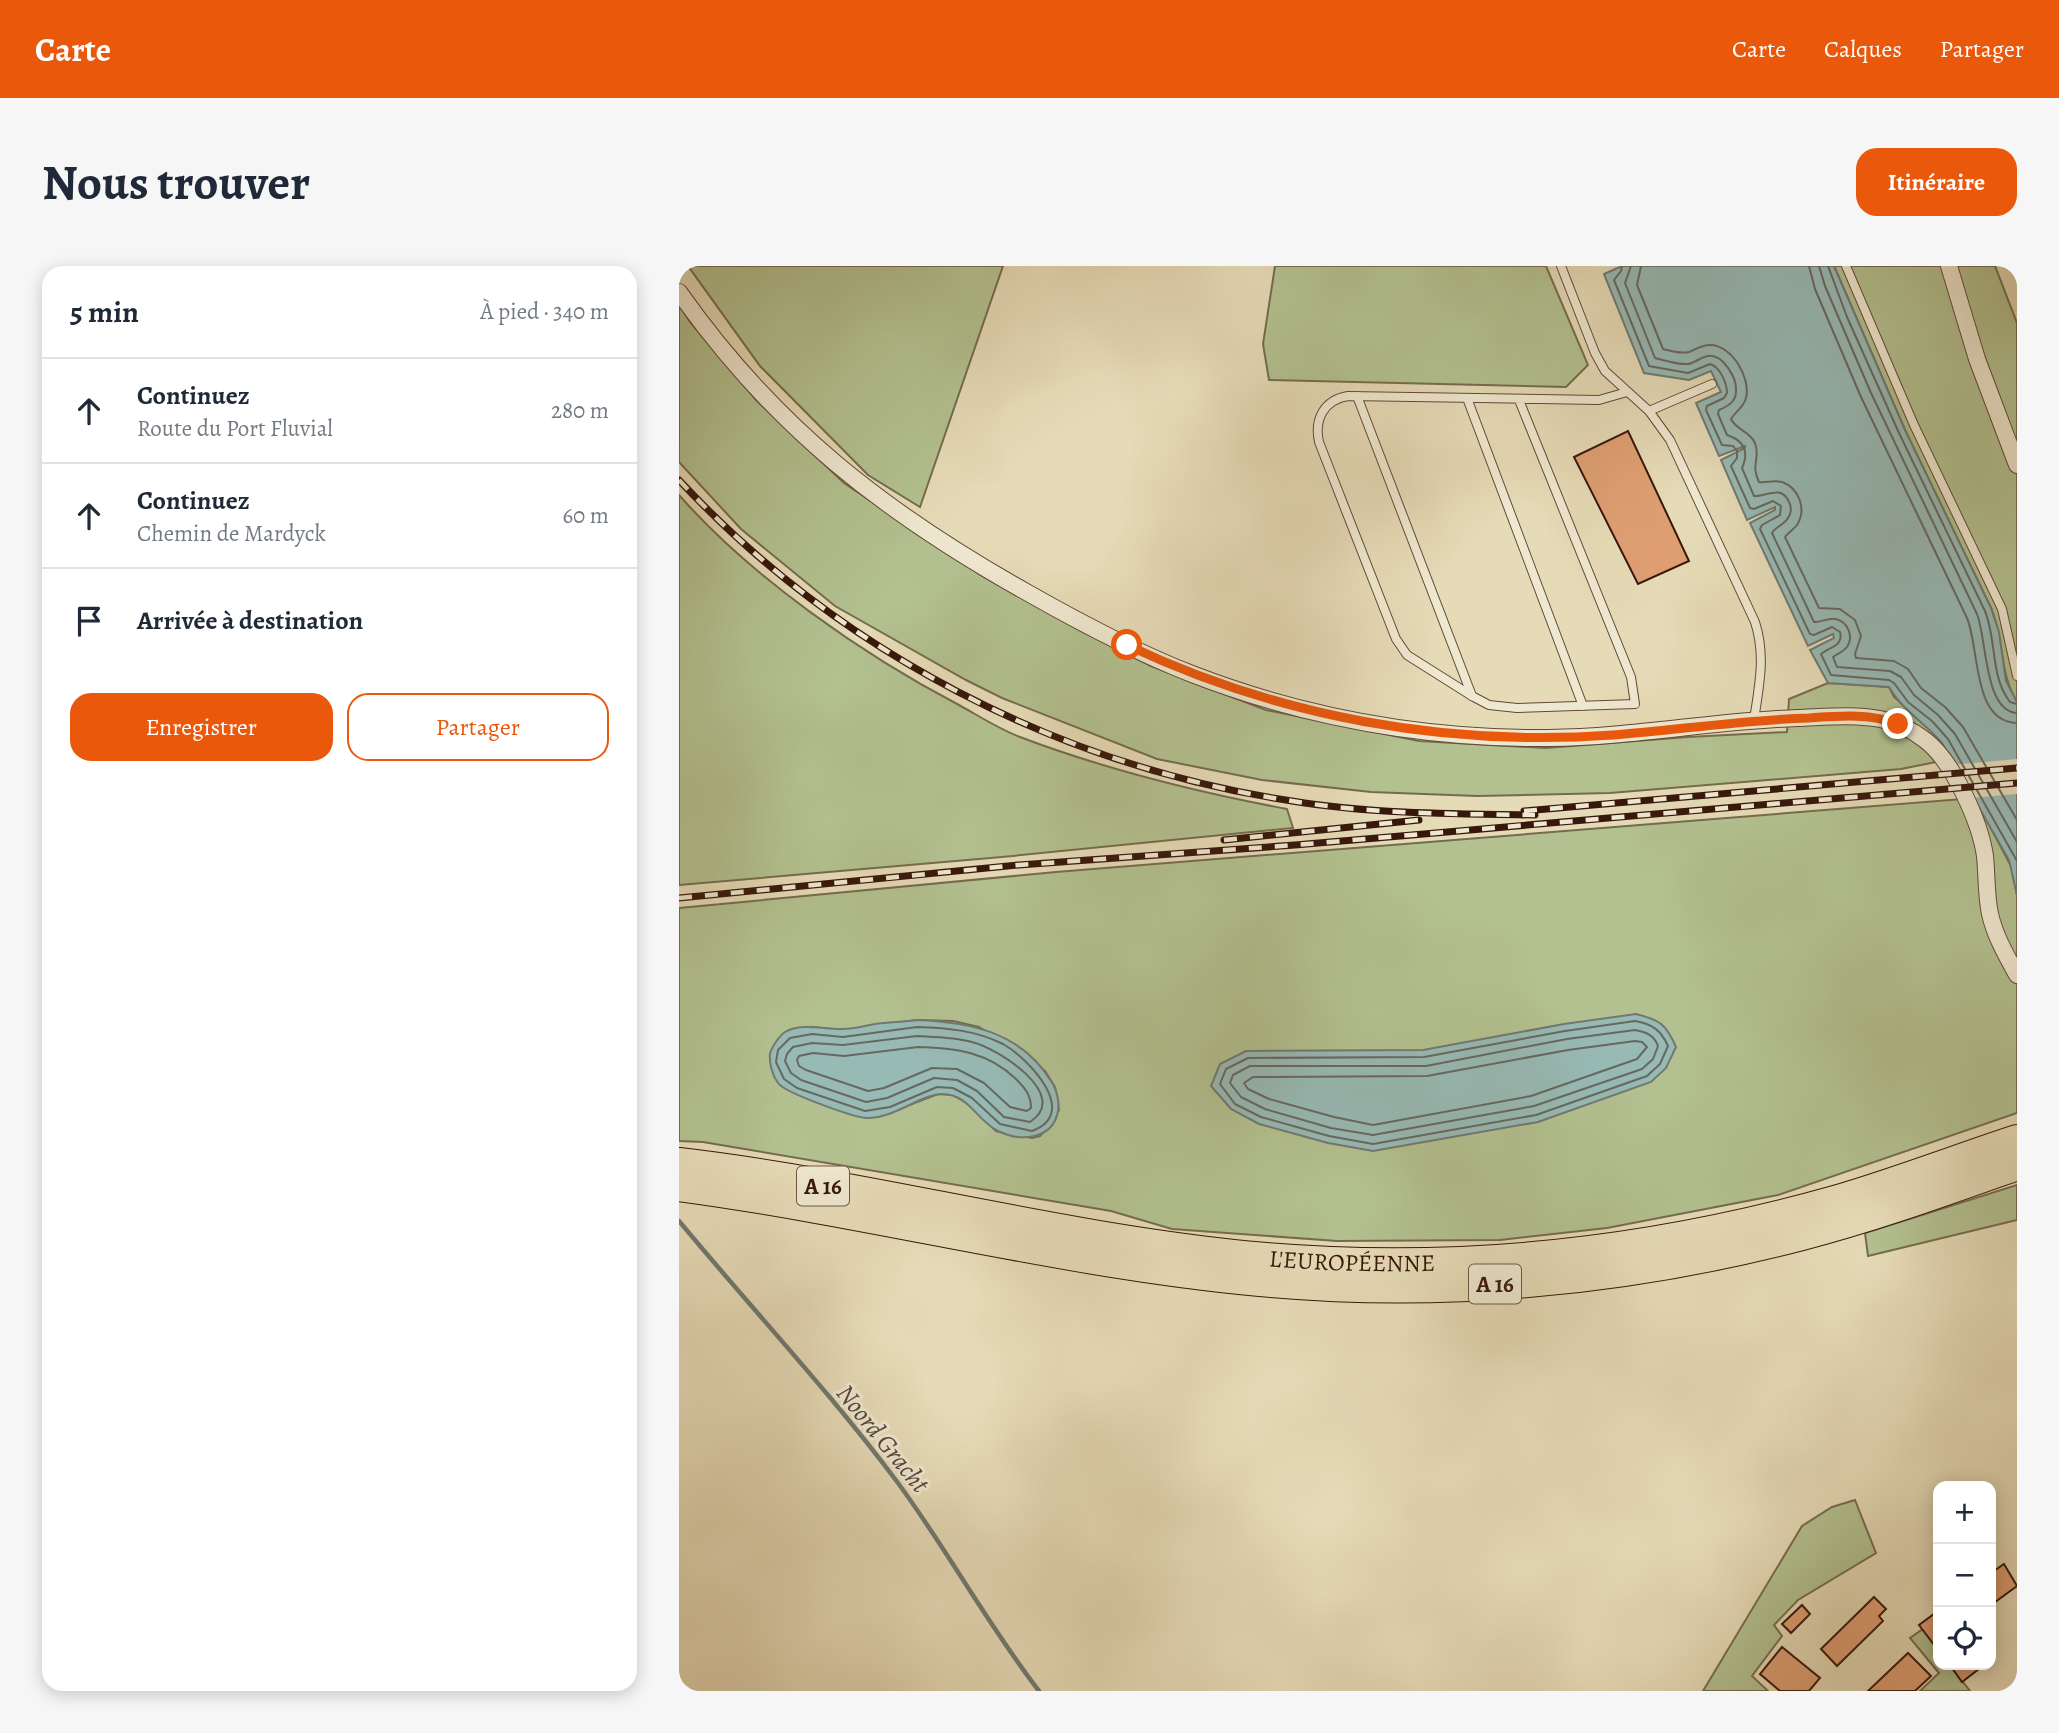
<!DOCTYPE html>
<html lang="fr">
<head>
<meta charset="utf-8">
<style>
  :root { --surface:#fff; --page:#f6f6f7; --text:#1f2937; --muted:#747a83; --line:#e0e1e3; --accent:#ea580c }
  body { margin:0; font-family:Alegreya,serif; background:var(--page); color:var(--text) }
  .controls { position:absolute; right:21px; bottom:21px; display:grid; overflow:hidden; border-radius:14px; box-shadow:0 4px 18px #0003 }
  .controls button { width:63px; height:63px; display:grid; place-items:center; padding:0; border:0; border-bottom:2px solid var(--line); background:var(--surface); color:var(--text); font:35px sans-serif }
  .stop { position:absolute; width:21px; height:21px; margin:-16px; border:5px solid #ea580c; border-radius:50%; background:#fff }
  .stop.end { background:#ea580c; border-color:#fff; box-shadow:0 2px 7px #0008 }
  .list { margin:0; padding:0; list-style:none }
  h2 { display:flex; justify-content:space-between; align-items:center; height:91px; margin:0; padding:0 28px; font-size:30px }
  h2 small { font-size:23px; font-weight:400; color:var(--muted) }
  .list li { display:grid; grid-template-columns:46px 1fr auto; gap:21px; align-items:center; box-sizing:border-box; height:105px; padding:0 28px; border-top:2px solid var(--line) }
  .list b { display:block; font-size:26px; white-space:nowrap }
  .list p { margin:0; font-size:23px; white-space:nowrap; color:var(--muted) }
  .list em { font-size:23px; font-style:normal; color:var(--muted) }
  .actions { display:flex; gap:14px; padding:21px 28px }
  .actions a { flex:1; padding:16px 0; border:2px solid var(--accent); border-radius:21px; text-align:center; font-size:24px; color:var(--accent) }
  .actions .main { background:var(--accent); color:#fff }
  .icon { flex:none; width:38px; height:38px; fill:none; stroke:currentColor; stroke-width:2; stroke-linecap:round; stroke-linejoin:round }
  .map { position:relative; flex:none; width:1338px; height:1425px; overflow:hidden; border-radius:21px }
  header { display:flex; align-items:center; gap:42px; box-sizing:border-box; height:98px; padding:0 35px; background:var(--accent); color:#fff }
  header strong { font-size:33px }
  nav { display:flex; gap:38px; margin-inline-start:auto; font-size:24px }
  .intro { display:flex; align-items:center; justify-content:space-between; box-sizing:border-box; height:168px; padding:0 42px }
  h1 { margin:0; font-size:49px }
  .button { padding:18px 32px; border-radius:21px; background:var(--accent); color:#fff; font-size:24px; font-weight:700 }
  main { display:flex; gap:42px; padding:0 42px }
  aside { flex:1; background:var(--surface); border-radius:21px; box-shadow:0 4px 18px #0003 }
  .map>svg:first-child { display:block }
  .green { fill:#b3c190; stroke:#756c4e; stroke-width:2; fill-rule:evenodd }
  .water { fill:#97bab5; stroke:#717971; stroke-width:2 }
  .pier { fill:#e6dbb7 }
  .lines { fill:none; stroke-linecap:round; stroke-linejoin:round }
  .shore { stroke:#676860; stroke-width:2 }
  .stream { stroke:#717971; stroke-width:4.5 }
  .building { fill:#df9f72; stroke:#37170b; stroke-width:2 }
  .service-casing { stroke:#634836; stroke-width:10 }
  .minor-casing { stroke:#634836; stroke-width:18 }
  .motorway-casing { stroke:#37170b; stroke-width:32 }
  .service { stroke:#efe8d0; stroke-width:8 }
  .minor { stroke:#efe8d0; stroke-width:16 }
  .motorway { stroke:#e6dbb7; stroke-width:30 }
  .rail-casing { stroke:#37170b; stroke-width:7 }
  .rail { stroke:#efe8d0; stroke-width:4.5; stroke-dasharray:13; stroke-linecap:butt }
  .route { stroke:#ea580c; stroke-width:9 }
  .labels { text-anchor:middle; stroke-width:6; stroke-linejoin:round; paint-order:stroke }
  .shield { fill:#efe8d0; stroke:#6e5646; stroke-width:2 }
  .shield-label { font-size:23px; font-weight:bold; fill:#37170b }
  .street-label { font-size:24px; fill:#37170b; stroke:#efe8d0 }
  .water-label { font-size:26px; font-style:italic; fill:#54483e; stroke:#efe8d0 }
</style>
</head>
<body>
<header>
<strong>Carte</strong>
<nav><a>Carte</a><a>Calques</a><a>Partager</a></nav>
</header>
<div class="intro"><h1>Nous trouver</h1><a class="button">Itinéraire</a></div>
<main>
<aside>
<h2>5 min<small>À pied · 340 m</small></h2>
<ul class="list">
<li><svg class="icon" aria-label="ahead" viewBox="0 0 24 24"><path d="M12 20V5M6 11l6-6 6 6"/></svg><div><b>Continuez</b><p>Route du Port Fluvial</p></div><em>280 m</em></li>
<li><svg class="icon" aria-label="ahead" viewBox="0 0 24 24"><path d="M12 20V5M6 11l6-6 6 6"/></svg><div><b>Continuez</b><p>Chemin de Mardyck</p></div><em>60 m</em></li>
<li><svg class="icon" aria-label="arrive" viewBox="0 0 24 24"><path d="M6 21V4h12l-3 4 3 4H6"/></svg><div><b>Arrivée à destination</b></div></li>
</ul>
<div class="actions"><a class="main">Enregistrer</a><a>Partager</a></div>
</aside>
<div class="map">
<svg width="1338" height="1425" viewBox="0 0 1338 1425">
  <rect width="100%" height="100%" fill="#e6dbb7"/>
  <filter id="stains"><feTurbulence type="fractalNoise" baseFrequency=".00286" numOctaves="4"/><feColorMatrix values="0 0 0 0 .2 0 0 0 0 .09 0 0 0 0 .02 0 0 0 .5 -.17"/></filter>
  <radialGradient id="worn" r=".72"><stop offset=".6" stop-color="#630" stop-opacity="0"/><stop offset="1" stop-color="#630" stop-opacity=".3"/></radialGradient>
  <g class="green">
    <polygon points="9,0 324,0 241,241 189,209 81,100"/>
    <polygon points="596,0 867,0 909,99 887,121 590,114 584,78"/>
    <path d="M1155,0H1316L1338,57V436C1320,407 1325,373 1312,342L1226,164Z"/>
    <polygon points="0,39 11,56 78,135 165,217 303,310 404,366 472,400 587,444 740,475 867,482 1009,471 1108,466 1110,433 1149,417 1210,421 1215,431 1255,467 1272,493 1222,503 931,527 798,530 692,526 583,514 478,493 323,432 287,414 156,340 62,263 0,196"/>
    <path d="M0,229C71,310 184,389 280,439C300,450 320,463 341,471C428,504 517,526 608,543L614,562L323,591L0,619Z"/>
    <path d="M1296,532L1333,602L1338,629V847L1099,929L928,962L821,974L658,975L493,963L432,945L24,876L0,875V642L377,606ZM238,754L274,755L300,761L366,805L376,821L380,844L361,870L353,872L317,865L289,838L274,829L259,828L199,851L133,761L163,764Z"/>
    <polygon points="1338,919 1338,954 1189,990 1186,967"/>
    <polygon points="1176,1234 1197,1287 1119,1334 1095,1359 1103,1370 1073,1410 1089,1425 1024,1425 1123,1260 1153,1241"/>
    <polygon points="1244,1363 1259,1384 1259,1399 1271,1399 1291,1425 1241,1425 1260,1407 1231,1372"/>
  </g>
  <g class="water">
    <path d="M943,0H1155L1226,164L1312,342L1320,366L1327,415L1338,436V629L1330,594L1263,477C1246,457 1223,444 1210,421L1149,417L1131,384L1155,372L1154,368L1129,380L1071,257L1096,244V241L1068,254L1042,194L1066,182V180L1040,190L1017,137L1042,126L1032,105L1010,114L965,107L925,8Z"/>
    <path d="M957,748C981,754 987,758 997,781L987,802L972,816L859,856L694,885L649,877L580,858L552,843L532,820L541,798L567,785L744,784L885,758Z"/>
    <path d="M238,754C291,756 342,766 372,815C377,822 381,836 379,845C374,874 341,876 319,865C298,855 290,828 263,828C242,828 215,853 187,852C174,851 106,827 99,817C93,809 90,797 91,787C93,781 100,770 106,766C123,756 146,764 164,763C175,763 185,760 196,758C210,756 224,756 238,754Z"/>
  </g>
  <polygon class="pier" points="1338,493 1338,528 1291,532 1272,499"/>
  <g class="lines">
    <g class="shore">
      <path d="M943,0L942,5L935,14L970,100L1009,107L1031,98C1041,101 1048,117 1048,127L1045,132L1028,140L1027,144L1043,179L1054,180L1058,185V192L1052,200L1071,242L1075,243L1094,235L1102,240L1101,249L1083,259L1081,263L1131,368L1135,369L1153,361L1161,366C1165,380 1150,381 1142,388L1152,409L1210,414L1215,417L1229,436L1253,455L1269,473L1338,595"/>
      <path d="M952,0L946,17L976,92C985,94 999,99 1009,98C1016,97 1022,91 1029,90C1044,88 1058,112 1057,125C1057,136 1049,140 1040,144L1039,148L1048,169C1066,175 1070,186 1063,202L1075,230C1087,231 1102,218 1110,236C1113,241 1112,248 1109,252C1105,259 1096,261 1093,267L1135,356C1142,357 1149,351 1157,353C1169,356 1175,371 1168,381C1164,386 1158,388 1154,391L1158,401L1211,405L1222,411L1235,429L1259,449L1276,468L1338,576"/>
      <path d="M962,0L958,19L984,83C991,85 1002,88 1010,86C1017,83 1023,79 1031,79C1053,79 1072,112 1067,132C1065,141 1056,146 1052,153C1057,164 1071,165 1076,177C1082,193 1071,197 1080,216C1087,217 1095,214 1103,216C1120,222 1128,243 1118,259C1114,264 1109,267 1106,271L1140,342L1161,343L1176,354L1182,370L1176,388L1177,392L1215,395L1229,403L1242,422L1266,441L1284,461L1338,554"/>
      <path d="M1130,0L1136,23L1182,131L1288,352C1301,383 1293,456 1338,457"/>
      <path d="M1140,0L1146,20L1192,127L1298,348C1308,373 1305,445 1338,447"/>
      <path d="M1149,0L1168,51L1220,167L1306,345C1318,374 1311,411 1331,436L1338,438"/>
      <path d="M956,755C973,758 982,764 989,780L981,798L968,810L857,849L694,878L650,870L582,851L556,838L541,818L547,803L569,792L745,791L886,765Z"/>
      <path d="M238,761C268,762 296,764 324,778C349,792 402,847 353,865L321,858L293,832L274,822L258,821L211,841L186,845L118,822L105,813L97,796L99,784L111,772L133,768L164,771Z"/>
      <path d="M956,764C967,766 975,769 979,780L974,793L963,803L855,840L694,869L652,862L586,843L562,831L551,817L554,809L571,800H747L888,773Z"/>
      <path d="M238,770C257,771 275,771 293,776C318,782 393,829 351,856L325,851L298,825L278,814L255,812L208,832L187,836L122,814L112,807L106,795L108,788L114,781L133,777L164,779Z"/>
      <polygon points="956,775 963,776 968,781 958,793 852,830 694,859 655,851 590,833 569,823 565,817 574,811 748,810 889,784"/>
      <path d="M239,781C277,782 309,786 337,813C346,822 352,829 352,842L348,845L331,841L305,817L278,803L253,802L205,822L189,825L127,804L120,800L118,794L120,790L134,787L165,790Z"/>
    </g>
    <path class="stream" d="M0,955C73,1043 151,1126 219,1217C269,1285 309,1359 360,1425"/>
  </g>
  <g class="building">
    <polygon points="949,165 1010,295 959,318 895,191"/>
    <polygon points="1325,1298 1338,1320 1312,1339 1312,1307"/>
    <polygon points="1195,1331 1207,1343 1200,1350 1204,1355 1158,1400 1142,1383"/>
    <polygon points="1123,1339 1131,1348 1112,1367 1103,1358"/>
    <polygon points="1259,1345 1259,1384 1240,1359"/>
    <polygon points="1103,1381 1141,1412 1130,1425 1101,1425 1081,1408"/>
    <polygon points="1229,1387 1252,1410 1236,1425 1189,1425"/>
    <polygon points="1271,1399 1305,1399 1283,1416"/>
  </g>
  <g class="lines">
    <defs>
      <g id="service">
        <path d="M882,0L916,87L926,105L970,145L991,174L1076,356C1087,390 1080,420 1075,454"/>
        <polyline points="1167,0 1235,159 1323,343 1338,410"/>
        <polyline points="678,130 793,430"/>
        <polyline points="788,132 904,440"/>
        <path d="M840,134L952,411L956,438L838,442L810,439L793,430L728,389L717,373L640,176C635,153 645,134 669,130L920,134L948,126"/>
        <polyline points="970,145 1033,118"/>
      </g>
      <g id="minor">
        <polyline points="1270,0 1298,93 1338,199"/>
        <path d="M0,26C95,161 206,247 349,327C402,357 456,386 513,408C627,452 748,473 870,472C953,471 1035,455 1118,452C1146,451 1174,448 1201,453C1217,456 1233,464 1246,474C1274,495 1301,556 1306,590C1308,610 1307,629 1311,648C1316,670 1327,689 1338,709"/>
      </g>
      <g id="motorway">
        <path id="s1" d="M0,897C197,920 390,975 587,992C779,1008 971,987 1156,935C1218,917 1277,894 1338,874"/>
        <path d="M0,920C194,946 385,997 581,1015C762,1032 947,1015 1123,969C1196,950 1267,924 1338,899"/>
      </g>
    </defs>
    <use href="#service" class="service-casing"/>
    <use href="#minor" class="minor-casing"/>
    <use href="#motorway" class="motorway-casing"/>
    <use href="#service" class="service"/>
    <use href="#minor" class="minor"/>
    <use href="#motorway" class="motorway"/>
    <defs>
      <g id="rail">
        <path d="M0,214C160,386 380,500 613,535C693,548 775,548 856,549"/>
        <polyline points="845,545 1338,502"/>
        <polyline points="545,574 740,554"/>
        <polyline points="0,632 340,599 616,579 1338,517"/>
      </g>
    </defs>
    <use href="#rail" class="rail-casing"/>
    <use href="#rail" class="rail"/>
  </g>
  <g class="lines">
    <path class="route" d="M448,379C600,451 766,481 934,469C999,464 1064,454 1130,452C1160,450 1191,447 1219,458"/>
  </g>
  <g class="labels">
    <g class="shield">
      <rect x="118" y="900.5" width="52" height="39" rx="5"/>
      <rect x="790" y="998.5" width="52" height="39" rx="5"/>
    </g>
    <g class="shield-label">
      <text x="144" y="928">A 16</text>
      <text x="816" y="1026">A 16</text>
    </g>
    <g class="street-label">
      <text dy="8" stroke="none"><textPath href="#s1" startOffset="681">L'EUROPÉENNE</textPath></text>
    </g>
    <g class="water-label">
      <text transform="translate(204 1172) rotate(51)" y="9">Noord Gracht</text>
    </g>
  </g>
  <rect width="100%" height="100%" filter="url(#stains)"/>
  <rect width="100%" height="100%" fill="url(#worn)"/>
</svg>
<div class="controls">
<button>+</button>
<button>−</button>
<button><svg class="icon" aria-label="locate" viewBox="0 0 24 24"><circle cx="12" cy="12" r="6"/><path d="M12 2v4M12 18v4M2 12h4M18 12h4"/></svg></button>
</div>
<div class="stop" style="left:448px;top:379px"></div>
<div class="stop end" style="left:1219px;top:458px"></div>
</div>
</main>
</body>
</html>
